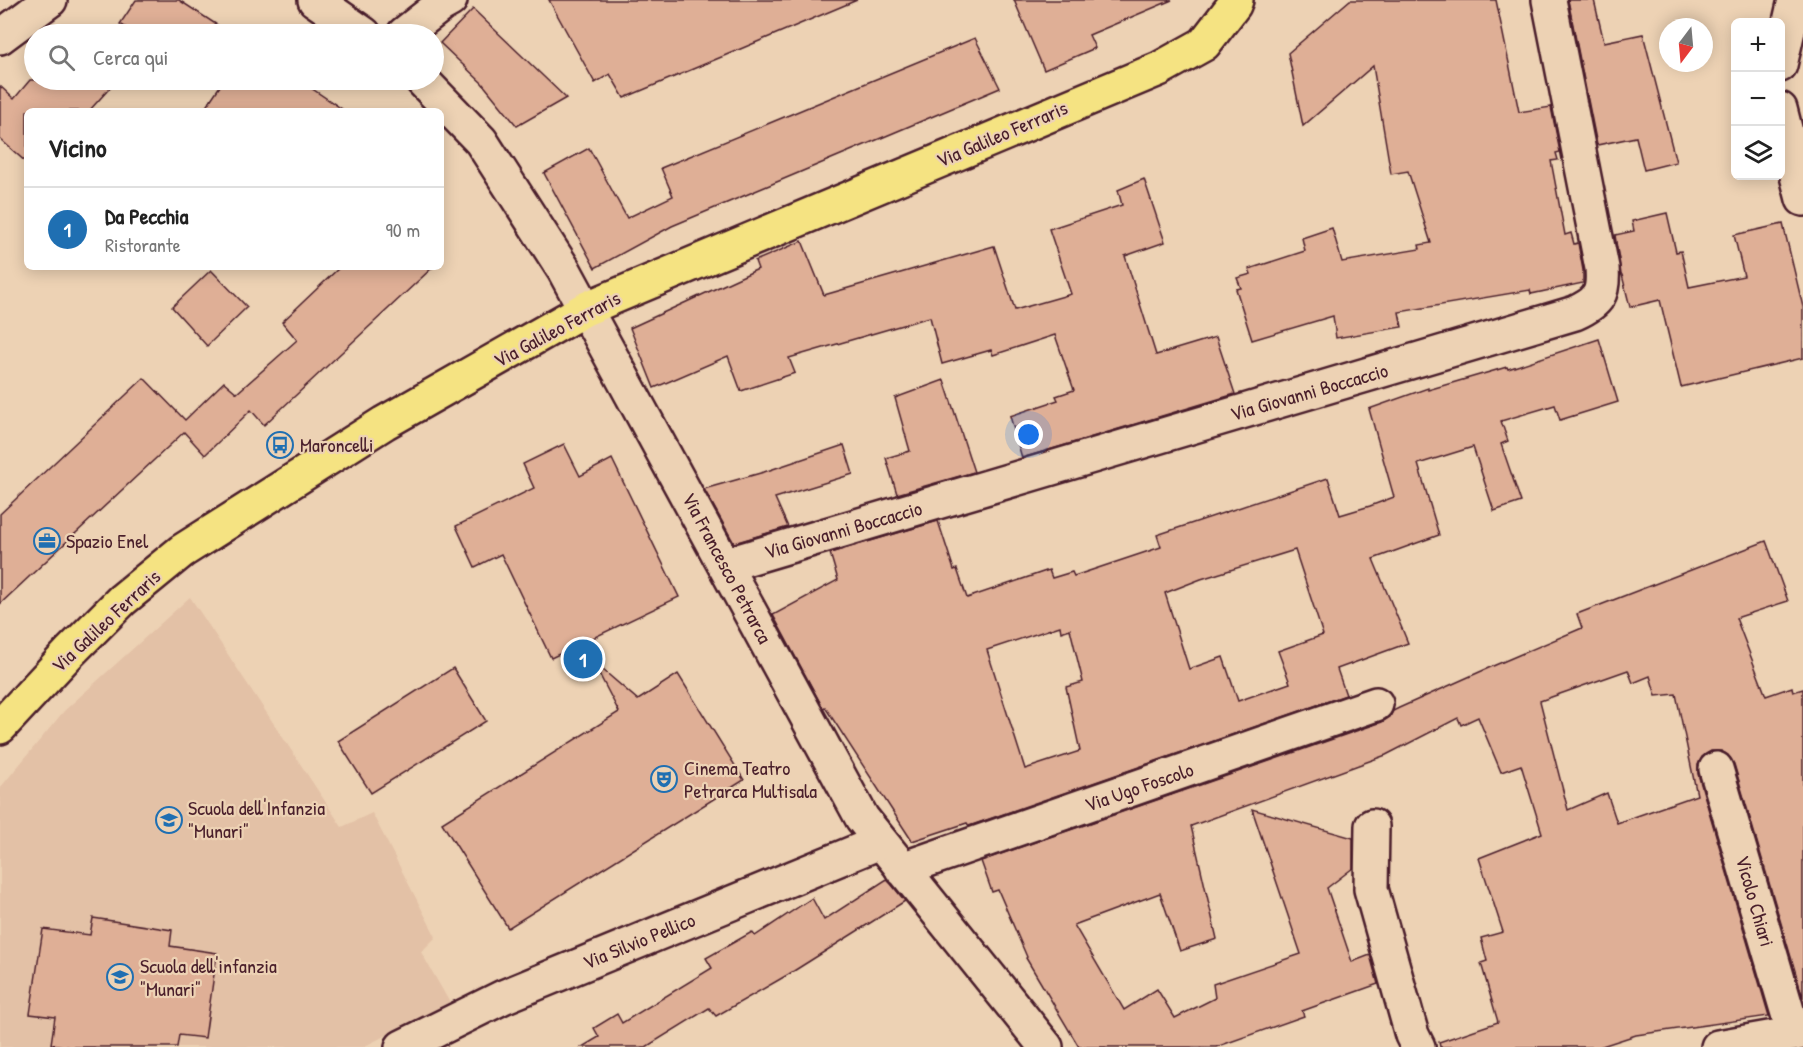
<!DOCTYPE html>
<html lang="it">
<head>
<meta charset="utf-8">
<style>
  :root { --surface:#fff; --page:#f6f6f6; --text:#222; --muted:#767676; --line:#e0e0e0; --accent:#1f6fb2 }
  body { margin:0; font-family:"Patrick Hand",sans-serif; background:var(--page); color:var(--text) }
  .controls { position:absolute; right:18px; top:18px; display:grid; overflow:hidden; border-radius:9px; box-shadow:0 3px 15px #0003 }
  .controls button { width:54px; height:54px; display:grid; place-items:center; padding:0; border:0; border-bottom:2px solid var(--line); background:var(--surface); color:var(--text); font:30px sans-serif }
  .compass { position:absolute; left:1659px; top:18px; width:54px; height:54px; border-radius:50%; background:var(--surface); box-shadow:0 3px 15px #0003; rotate:196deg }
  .you { position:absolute; left:1029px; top:435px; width:21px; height:21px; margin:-15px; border:4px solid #fff; border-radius:50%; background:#1a73e8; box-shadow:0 0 0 9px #1a73e833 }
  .badge { display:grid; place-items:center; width:39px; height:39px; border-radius:50%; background:var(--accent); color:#fff; font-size:20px; font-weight:700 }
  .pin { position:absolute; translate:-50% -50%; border:3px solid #fff; box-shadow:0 2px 6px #0006 }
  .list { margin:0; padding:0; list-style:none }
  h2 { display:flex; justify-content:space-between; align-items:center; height:78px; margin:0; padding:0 24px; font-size:26px }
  h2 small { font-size:20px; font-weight:400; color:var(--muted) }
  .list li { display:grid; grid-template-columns:39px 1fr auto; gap:18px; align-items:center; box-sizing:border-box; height:84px; padding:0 24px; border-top:2px solid var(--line) }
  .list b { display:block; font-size:22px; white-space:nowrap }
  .list p { margin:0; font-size:20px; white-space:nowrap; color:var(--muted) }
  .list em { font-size:20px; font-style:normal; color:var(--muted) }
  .icon { flex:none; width:33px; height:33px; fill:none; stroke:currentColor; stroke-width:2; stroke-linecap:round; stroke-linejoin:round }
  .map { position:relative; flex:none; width:1803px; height:1047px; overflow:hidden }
  .search { position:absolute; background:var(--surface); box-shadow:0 3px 15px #0003; left:24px; top:24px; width:420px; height:66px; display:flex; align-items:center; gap:15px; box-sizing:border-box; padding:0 21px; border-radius:33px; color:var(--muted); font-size:22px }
  .panel { position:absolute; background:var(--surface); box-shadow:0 3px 15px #0003; left:24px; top:108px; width:420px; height:162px; border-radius:9px }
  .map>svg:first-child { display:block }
  .built { fill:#e3c1a6 }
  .building { fill:#dfaf96; stroke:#4a1f2b; stroke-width:1.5; fill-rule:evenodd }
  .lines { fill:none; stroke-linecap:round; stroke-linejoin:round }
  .minor-casing { stroke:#4a1f2b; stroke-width:38 }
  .major-casing { stroke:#4a1f2b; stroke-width:38 }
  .minor { stroke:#edd2b4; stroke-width:33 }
  .major { stroke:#f5e382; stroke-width:33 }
  .labels { text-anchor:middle; stroke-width:4.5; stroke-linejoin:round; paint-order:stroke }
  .street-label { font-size:20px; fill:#4a1f2b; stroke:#edd2b4 }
  .poi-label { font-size:20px; fill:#4a1f2b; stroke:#edd2b4; text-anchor:start }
</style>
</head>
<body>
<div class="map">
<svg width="1803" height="1047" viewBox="0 0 1803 1047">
  <rect width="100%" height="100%" fill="#edd2b4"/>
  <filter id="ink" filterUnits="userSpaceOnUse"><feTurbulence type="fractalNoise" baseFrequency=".0167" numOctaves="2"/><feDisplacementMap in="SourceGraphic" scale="12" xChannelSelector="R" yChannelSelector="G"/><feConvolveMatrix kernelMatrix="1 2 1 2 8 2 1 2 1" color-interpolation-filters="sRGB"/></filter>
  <g filter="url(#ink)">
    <polygon class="built" points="190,597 342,827 372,813 436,937 421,952 450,1003 363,1047 0,1047 0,788 64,711"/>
    <g class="building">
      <polygon points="136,0 179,0 231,34 136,34 120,24"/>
      <polygon points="549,0 857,0 624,98 610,74 595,83"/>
      <polygon points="1014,0 1172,0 1089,35 1095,48 1044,70"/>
      <polygon points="1350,0 1496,0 1519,112 1551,107 1560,152 1556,153 1558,160 1551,161 1565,235 1571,233 1574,244 1578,243 1583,270 1583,283 1531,294 1530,290 1399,312 1402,327 1336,338 1333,316 1252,340 1236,289 1241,288 1237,278 1251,274 1249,269 1305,251 1302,238 1332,228 1342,262 1420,249 1419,245 1431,243 1408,171 1391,174 1373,66 1303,126 1288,53"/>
      <polygon points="1568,0 1594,0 1604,42 1643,34 1676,162 1644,170 1636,137 1597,145"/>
      <polygon points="473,9 495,30 566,98 517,126 482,83 440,43"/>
      <polygon points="975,38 1000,88 672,226 595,268 544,173 589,148 627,218 673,196 661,168"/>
      <polygon points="30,80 117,80 89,111 27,111 27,163 0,139 0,86 14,99"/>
      <polygon points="224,80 299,80 345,111 203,111"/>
      <polygon points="1144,179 1165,242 1125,256 1156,355 1216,337 1235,394 1022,458 1010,416 1058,400 1056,396 1074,390 1055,335 993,355 991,350 942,364 930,317 789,358 795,373 741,391 728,356 654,388 630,328 758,269 755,261 802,241 824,295 994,246 1015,310 1071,294 1049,229 1122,205 1118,190"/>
      <polygon points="1667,213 1676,252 1681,251 1689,287 1744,276 1734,235 1783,224 1803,307 1803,358 1681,387 1660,300 1630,307 1622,275 1621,275 1615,235 1634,231 1632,221"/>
      <polygon points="340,267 433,267 264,425 251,410 205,455 184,432 0,604 0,514 144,378 185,420 224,382 237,393 297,340 282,322"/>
      <polygon points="211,270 247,307 207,346 172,307"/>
      <path d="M1599,339L1618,402L1560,420L1555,405L1501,421L1508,441L1501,444L1521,502L1494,511L1473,447L1418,464L1439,535L1373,559L1408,643L1337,669L1346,695L969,826L967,823L912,841L825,707L823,708L773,615L838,580L830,553L938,521L954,570L957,569L967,598L1049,570L1052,578L1072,572L1074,576L1161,547L1157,535L1328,478L1340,515L1370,506L1394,497L1369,409L1428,388V390L1507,367L1508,369ZM1295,550L1323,635L1278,651L1290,683L1238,701L1223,657L1189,669L1165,593L1201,579ZM1060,626L1061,632L1070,629L1083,682L1066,687L1080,751L1025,769L987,650Z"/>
      <polygon points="944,380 974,472 897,494 886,458 910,451 895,398"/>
      <polygon points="564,444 580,476 612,459 679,597 551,658 501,554 475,567 456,526 534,488 523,464"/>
      <polygon points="844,445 853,474 775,498 788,527 734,543 704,489 764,472"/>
      <path d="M1766,541L1788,601L1736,618L1766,696L1792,687L1793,692L1803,689V998L1734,764L1728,755L1721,751H1711L1702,757L1698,765V774L1769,1016L1636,1035L1599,1047H1440L1439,1042L1498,1022L1481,963L1487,961L1481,938L1503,932L1479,858L1542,833L1521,765L1501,772L1478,717L1461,725L1458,718L1386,755L1191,826L1217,939L1180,951L1160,893L1074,925L1124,1010L1157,989L1175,1018L1215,998L1213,984L1301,954L1252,809L1353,838V868L1327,888L1352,962L1370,955L1378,984L1302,1011L1304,1016L1216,1047H1079L1026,958L1027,957L998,890L992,892L981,861L1382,722L1390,717L1393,711L1399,708L1493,666L1582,628L1577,614ZM1628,670L1633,683L1650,676L1656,696L1676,694L1697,795L1617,823L1607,793L1568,810L1540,701Z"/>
      <polygon points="595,663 638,700 678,674 744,780 508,928 442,823 619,712 594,664"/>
      <polygon points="453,668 486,721 371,793 338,741"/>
      <polygon points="887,879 905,901 789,974 716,1016 709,1008 646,1047 582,1047 599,1037 594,1028 617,1014 622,1023 712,968 706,958 752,932 755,936 812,898 824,920"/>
      <polygon points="93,918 172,930 170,946 217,953 205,1038 179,1035 177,1047 70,1047 51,1044 55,1017 30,1014 43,929 90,935"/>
    </g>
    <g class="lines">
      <defs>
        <g id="minor">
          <polyline points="315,0 364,34"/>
          <polyline points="404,34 441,5 450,0"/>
          <polyline points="0,37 50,0"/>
          <polyline points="1780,65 1795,0"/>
          <polyline points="422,80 481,141 564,270 862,818 1046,1047"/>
          <polyline points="1780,109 1803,199"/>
          <path d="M725,565L1575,313C1599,302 1604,294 1602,268L1549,0"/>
          <polyline points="1716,769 1794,1034"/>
          <polyline points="1372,826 1371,889 1412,1035 1418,1047"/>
          <polyline points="902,869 1376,704"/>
          <polyline points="402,1047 503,997 880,842"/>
          <polyline points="1718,1047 1803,1032"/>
        </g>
        <polyline id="major" points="0,727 69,653 122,600 182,551 384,423 585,309 1159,69 1204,44 1234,5 1236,0"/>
      </defs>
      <use href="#minor" class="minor-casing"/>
      <use href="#major" class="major-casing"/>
      <use href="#minor" class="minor"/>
      <use href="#major" class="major"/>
    </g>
  </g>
  <defs>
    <symbol id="bus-ring" viewBox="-11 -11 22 22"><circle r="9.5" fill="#edd2b4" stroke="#1f6fb2" stroke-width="1.5"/><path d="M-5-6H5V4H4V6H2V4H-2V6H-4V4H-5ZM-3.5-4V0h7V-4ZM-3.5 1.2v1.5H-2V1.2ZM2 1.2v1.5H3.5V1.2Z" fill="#1f6fb2"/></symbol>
    <symbol id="office-ring" viewBox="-11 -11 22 22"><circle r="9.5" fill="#edd2b4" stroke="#1f6fb2" stroke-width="1.5"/><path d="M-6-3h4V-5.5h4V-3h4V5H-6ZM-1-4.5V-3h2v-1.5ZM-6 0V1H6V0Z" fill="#1f6fb2"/></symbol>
    <symbol id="theatre-ring" viewBox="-11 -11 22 22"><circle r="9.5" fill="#edd2b4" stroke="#1f6fb2" stroke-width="1.5"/><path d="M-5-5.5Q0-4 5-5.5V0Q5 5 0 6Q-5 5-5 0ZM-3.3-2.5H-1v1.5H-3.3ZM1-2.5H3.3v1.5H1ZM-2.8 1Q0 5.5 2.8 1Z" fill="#1f6fb2"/></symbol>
    <symbol id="school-ring" viewBox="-11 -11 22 22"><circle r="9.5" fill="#edd2b4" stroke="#1f6fb2" stroke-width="1.5"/><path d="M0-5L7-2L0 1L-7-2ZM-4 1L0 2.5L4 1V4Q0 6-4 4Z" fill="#1f6fb2"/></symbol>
  </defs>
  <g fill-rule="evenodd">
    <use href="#bus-ring" x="265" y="430" width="30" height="30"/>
    <use href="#office-ring" x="32" y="526" width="30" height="30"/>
    <use href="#theatre-ring" x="649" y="764" width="30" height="30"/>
    <use href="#school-ring" x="154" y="805" width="30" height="30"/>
    <use href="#school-ring" x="105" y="962" width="30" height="30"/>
  </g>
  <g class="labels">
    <g class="street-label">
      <text transform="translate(1002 134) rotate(-23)" y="7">Via Galileo Ferraris</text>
      <text transform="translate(557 329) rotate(-28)" y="7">Via Galileo Ferraris</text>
      <text transform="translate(1309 392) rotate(-16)" y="7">Via Giovanni Boccaccio</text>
      <text transform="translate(843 530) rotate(-16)" y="7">Via Giovanni Boccaccio</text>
      <text transform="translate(727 568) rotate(62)" y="7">Via Francesco Petrarca</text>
      <text transform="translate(106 621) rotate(-43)" y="7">Via Galileo Ferraris</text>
      <text transform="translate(1139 787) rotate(-19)" y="7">Via Ugo Foscolo</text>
      <text transform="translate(1755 901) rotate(74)" y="7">Vicolo Chiari</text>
      <text transform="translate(639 941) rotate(-22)" y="7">Via Silvio Pellico</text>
    </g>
    <g class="poi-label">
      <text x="300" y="452">Maroncelli</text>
      <text x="66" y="548">Spazio Enel</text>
      <text x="684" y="775">Cinema Teatro<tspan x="684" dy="23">Petrarca Multisala</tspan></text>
      <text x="188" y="815">Scuola dell'Infanzia<tspan x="188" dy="23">"Munari"</tspan></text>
      <text x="140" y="973">Scuola dell'infanzia<tspan x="140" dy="23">"Munari"</tspan></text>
    </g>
  </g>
</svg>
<div class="controls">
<button>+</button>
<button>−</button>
<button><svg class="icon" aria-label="layers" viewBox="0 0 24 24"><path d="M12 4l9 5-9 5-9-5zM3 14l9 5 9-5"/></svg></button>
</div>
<svg class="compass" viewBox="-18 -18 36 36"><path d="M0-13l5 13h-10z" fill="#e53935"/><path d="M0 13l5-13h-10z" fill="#767676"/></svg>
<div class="you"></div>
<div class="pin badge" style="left:583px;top:659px">1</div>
<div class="search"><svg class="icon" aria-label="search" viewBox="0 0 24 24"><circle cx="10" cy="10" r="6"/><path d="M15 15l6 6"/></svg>Cerca qui</div>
<section class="panel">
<h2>Vicino<small></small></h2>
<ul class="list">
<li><span class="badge">1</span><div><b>Da Pecchia</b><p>Ristorante</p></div><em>90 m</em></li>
</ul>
</section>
</div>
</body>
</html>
